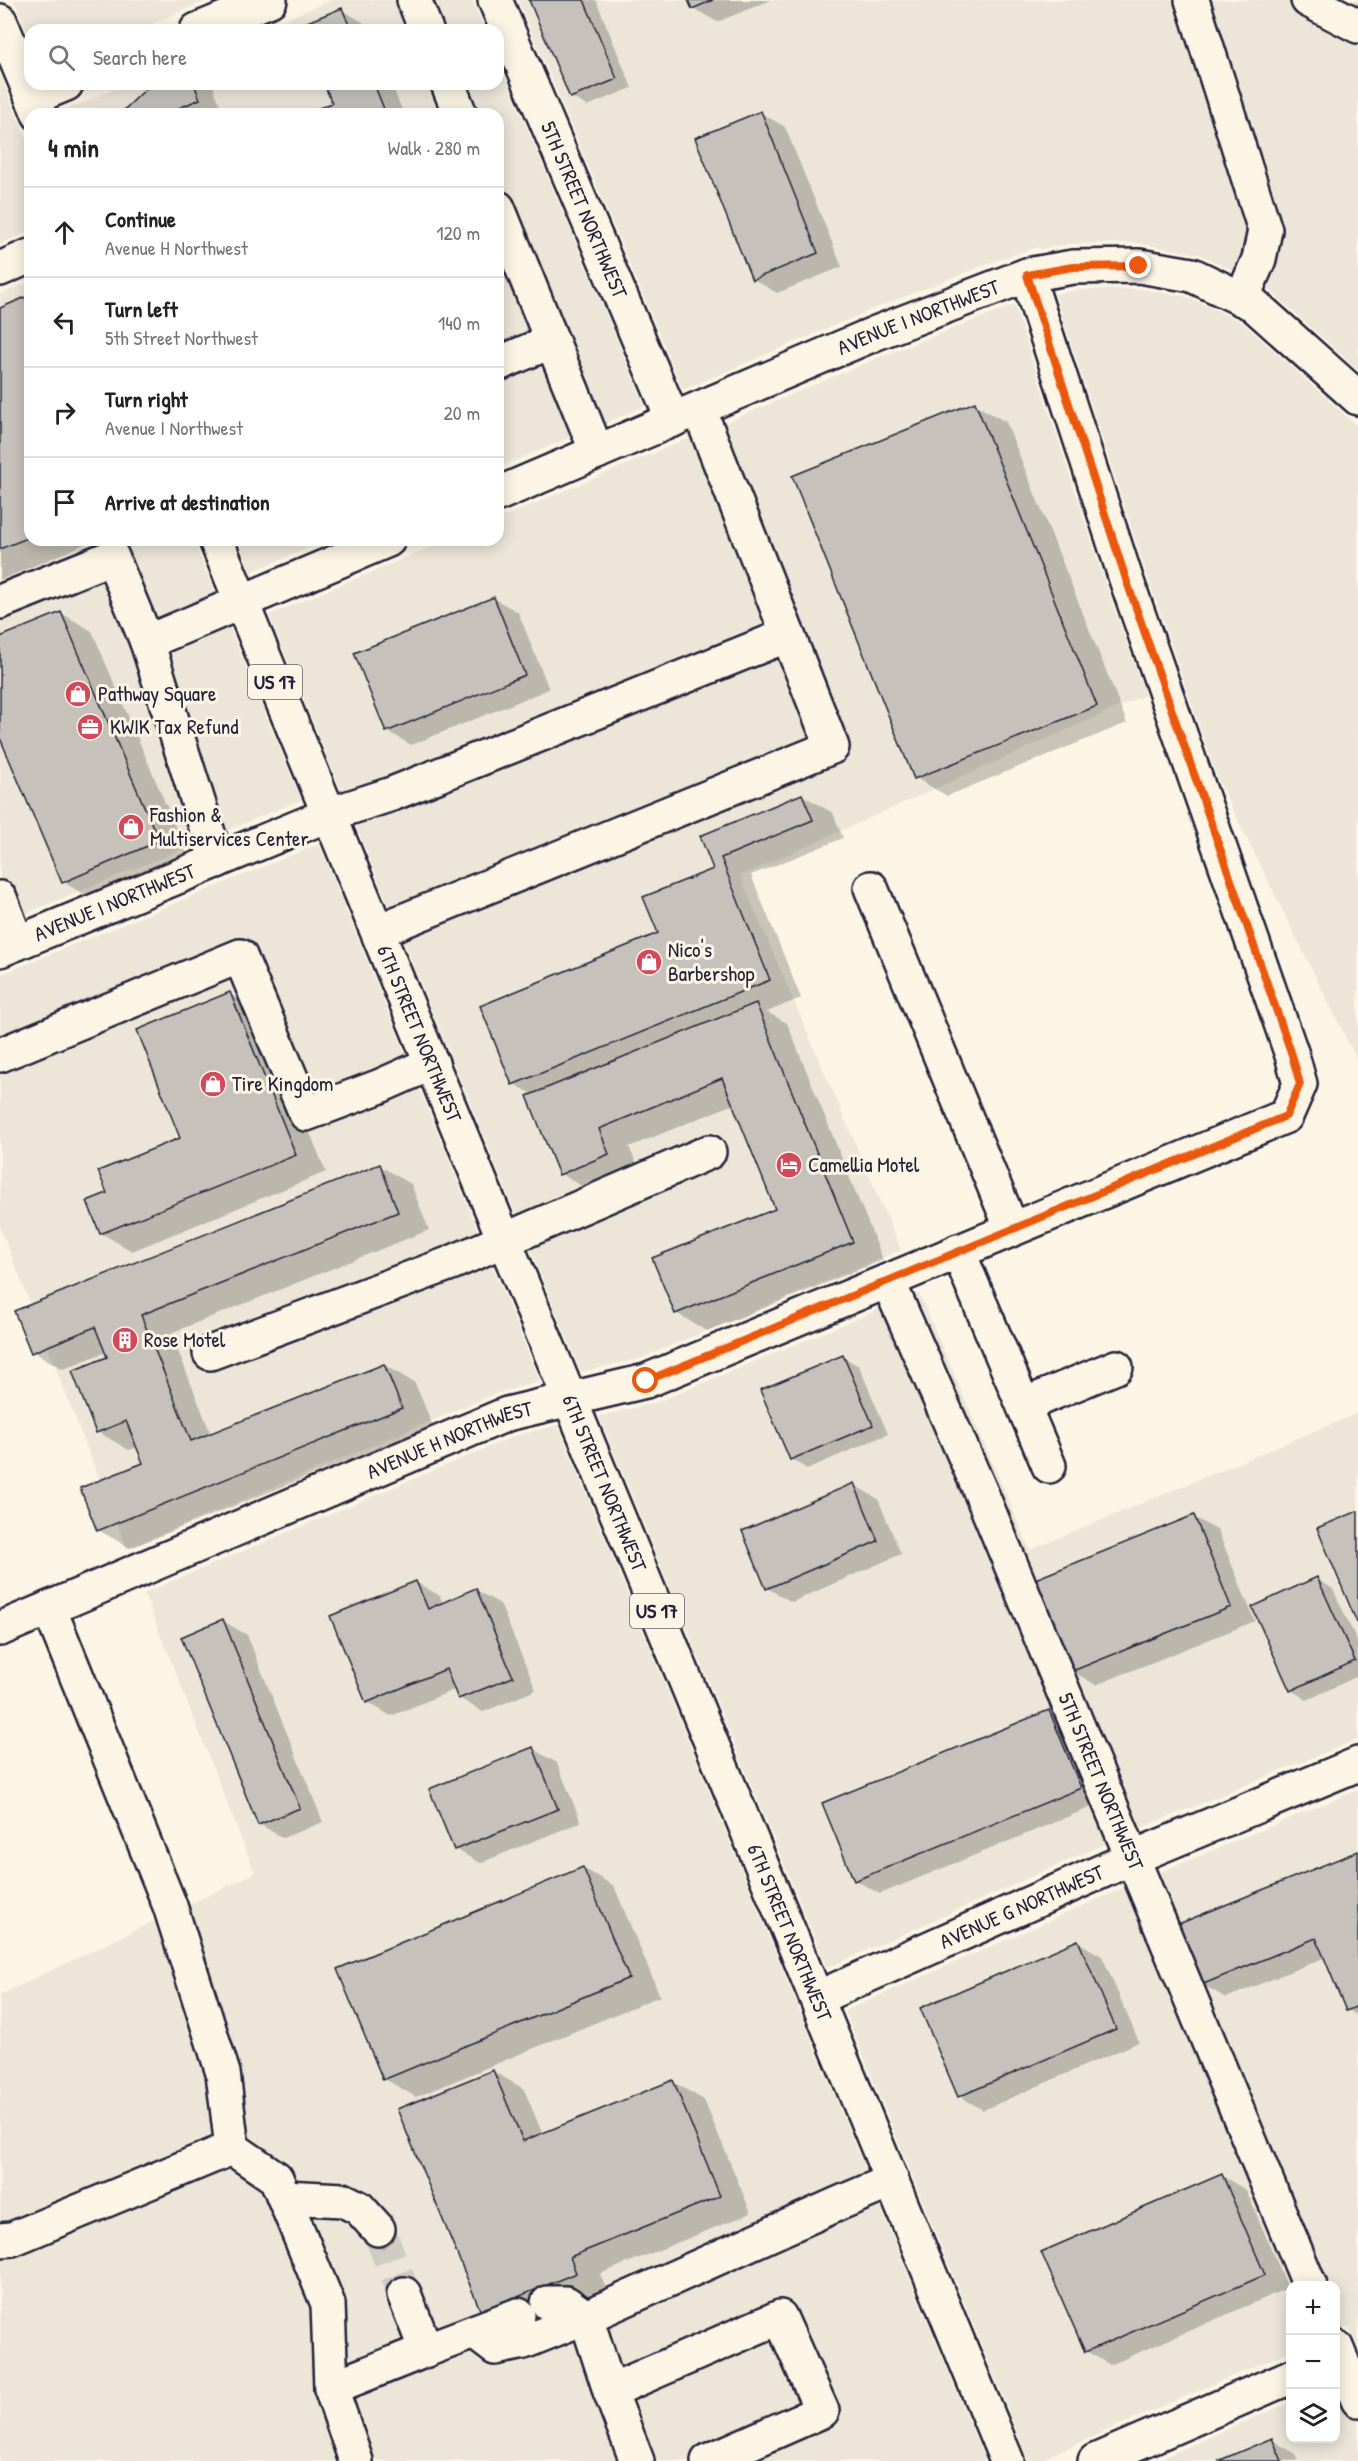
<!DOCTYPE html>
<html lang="en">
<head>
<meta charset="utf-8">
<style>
  :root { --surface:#fff; --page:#f2f2f2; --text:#222; --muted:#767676; --line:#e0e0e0 }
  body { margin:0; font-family:"Patrick Hand",sans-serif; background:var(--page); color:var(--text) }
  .controls { position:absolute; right:18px; bottom:18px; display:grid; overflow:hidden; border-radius:12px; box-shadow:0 3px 15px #0003 }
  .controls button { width:54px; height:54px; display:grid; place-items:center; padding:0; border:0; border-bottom:2px solid var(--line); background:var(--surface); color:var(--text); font:30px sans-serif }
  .stop { position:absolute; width:18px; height:18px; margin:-14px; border:4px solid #ea580c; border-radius:50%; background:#fff }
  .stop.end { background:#ea580c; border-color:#fff; box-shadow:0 2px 6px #0008 }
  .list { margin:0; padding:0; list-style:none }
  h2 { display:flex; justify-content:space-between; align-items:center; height:78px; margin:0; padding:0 24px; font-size:26px }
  h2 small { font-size:20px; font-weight:400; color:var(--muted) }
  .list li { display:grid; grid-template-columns:39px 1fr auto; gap:18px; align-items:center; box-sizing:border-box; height:90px; padding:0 24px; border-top:2px solid var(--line) }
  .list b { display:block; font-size:22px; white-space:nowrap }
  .list p { margin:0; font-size:20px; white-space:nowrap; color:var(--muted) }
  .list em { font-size:20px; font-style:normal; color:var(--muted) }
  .icon { flex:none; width:33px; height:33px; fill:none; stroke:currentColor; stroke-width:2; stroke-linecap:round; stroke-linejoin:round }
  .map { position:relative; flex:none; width:1358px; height:2461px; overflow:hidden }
  .search { position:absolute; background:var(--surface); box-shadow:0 3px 15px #0003; left:24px; top:24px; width:480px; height:66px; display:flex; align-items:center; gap:15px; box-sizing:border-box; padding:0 21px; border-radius:18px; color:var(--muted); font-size:22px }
  .panel { position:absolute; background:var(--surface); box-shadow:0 3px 15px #0003; left:24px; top:108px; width:480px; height:438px; border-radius:18px }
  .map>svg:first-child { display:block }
  .built { fill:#ece5d8 }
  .shadow { fill:#0003 }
  .building { fill:#c6c1bb; stroke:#22223b; stroke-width:1.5 }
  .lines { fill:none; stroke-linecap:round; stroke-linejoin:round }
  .minor-tunnel { stroke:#d0cbc3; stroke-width:33; stroke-dasharray:33 16; stroke-linecap:butt }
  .minor-casing { stroke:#22223b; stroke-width:38 }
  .highway-casing { stroke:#22223b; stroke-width:38 }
  .minor { stroke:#fcf5e5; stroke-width:33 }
  .highway { stroke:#fcf5e5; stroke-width:33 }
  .route { stroke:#ea580c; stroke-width:8 }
  .labels { text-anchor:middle; stroke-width:6; stroke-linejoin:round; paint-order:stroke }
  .shield { fill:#fcf5e5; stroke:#63616e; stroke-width:1.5 }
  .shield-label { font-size:20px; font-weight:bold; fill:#22223b }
  .street-label { font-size:21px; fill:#22223b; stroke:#fcf5e5 }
  .poi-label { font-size:21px; fill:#22223b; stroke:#fcf5e5; text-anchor:start }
</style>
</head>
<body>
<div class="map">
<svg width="1358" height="2461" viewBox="0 0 1358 2461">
  <rect width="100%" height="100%" fill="#fcf5e5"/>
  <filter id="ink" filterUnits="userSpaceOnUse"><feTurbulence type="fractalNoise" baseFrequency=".0167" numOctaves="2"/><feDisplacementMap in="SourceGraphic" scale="12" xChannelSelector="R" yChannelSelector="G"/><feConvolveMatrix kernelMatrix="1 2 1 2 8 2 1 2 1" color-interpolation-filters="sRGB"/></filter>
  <g filter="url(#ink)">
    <g class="built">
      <polygon points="14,0 208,0 136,30 30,30 30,38"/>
      <polygon points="332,0 472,0 485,30 259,30"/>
      <polygon points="518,0 1358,0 1358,370 1265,286 1199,254 1137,243 1071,244 1040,249 1039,247 1000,259 868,311 683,390"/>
      <polygon points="498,60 645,406 498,468 498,114 61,114 60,112 128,84 498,84"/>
      <polygon points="0,75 30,148 30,231 0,244"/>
      <polygon points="30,282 30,540 193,540 301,800 0,924 0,294"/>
      <polygon points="1139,289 1188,297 1243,323 1358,427 1358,1062 1219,782 1146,572 1055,294 1077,290"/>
      <polygon points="1014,305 1106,585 1145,695 740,876 901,1250 639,1359 581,1372 269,615 448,540 498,540 498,519 885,355"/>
      <polygon points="238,540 327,540 251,572"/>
      <polygon points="319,844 540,1382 497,1393 127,1549 0,1227 0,975"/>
      <polygon points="919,1293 1030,1550 1358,1413 1358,1739 1125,1835 827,1968 599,1416 655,1403"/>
      <polygon points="558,1425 985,2461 0,2461 0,1995 255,1873 144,1593 515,1436"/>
      <polygon points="1358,1790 1358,2347 1349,2326 1336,2331 1336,2286 1290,2286 1290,2351 1037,2461 1029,2461 845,2011 1144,1879"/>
      <polygon points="1358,2373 1358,2461 1155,2461 1290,2402 1290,2438 1336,2438 1336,2383"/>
    </g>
    <g class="shadow">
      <polygon points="531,0 596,0 632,88 587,106 571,97"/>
      <polygon points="690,0 771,0 717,22 693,8"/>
      <polygon points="342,10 366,24 369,30 304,30"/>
      <polygon points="155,84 212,84 223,112 129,114"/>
      <polygon points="326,84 391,84 404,114 308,114 334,103"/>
      <polygon points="761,113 785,127 842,267 777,293 753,279"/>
      <polygon points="28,298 30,540 95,540 0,580 0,310"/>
      <polygon points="974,404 1006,422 1127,723 947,796 916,778"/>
      <polygon points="493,598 518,612 549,689 411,745 387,731"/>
      <polygon points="61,613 92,631 189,859 94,900 63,882 0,734 0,639"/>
      <polygon points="802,795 833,813 843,838 751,875 801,998 767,1012 787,1023 883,1260 707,1331 676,1313 777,1209 734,1104 629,1147 640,1172 592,1192 561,1174 534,1095 514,1084 660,934 715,870 702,836"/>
      <polygon points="230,994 261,1012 326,1172 132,1251 101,1233 109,1193 182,1138"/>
      <polygon points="380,1166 411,1184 429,1230 171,1333 211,1434 384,1365 415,1383 433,1426 130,1548 98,1530 145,1464 138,1447 129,1450 98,1432 74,1372 109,1358 106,1352 63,1369 32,1351"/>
      <polygon points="843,1357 859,1366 888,1434 807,1469 791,1459"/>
      <polygon points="854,1485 878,1499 901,1554 792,1602 767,1588"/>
      <polygon points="1194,1517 1218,1531 1255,1621 1096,1685 1072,1671"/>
      <polygon points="1317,1579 1333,1589 1358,1643 1358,1676 1307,1700 1291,1690"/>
      <polygon points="416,1582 440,1596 443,1604 476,1590 500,1604 536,1690 483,1712 459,1698 456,1689 391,1716 367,1702"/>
      <polygon points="223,1621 247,1635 323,1822 283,1838 259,1824"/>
      <polygon points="1049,1712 1073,1726 1104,1802 880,1894 855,1880"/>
      <polygon points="533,1749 557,1763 581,1822 480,1863 455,1849"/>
      <polygon points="1358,1853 1358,2016 1348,2010 1326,1957 1226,1998 1202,1984"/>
      <polygon points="583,1868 614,1886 660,1996 416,2097 385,2079"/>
      <polygon points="1078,1942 1102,1956 1139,2042 983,2110 959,2096"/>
      <polygon points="493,2071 524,2089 543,2135 673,2082 704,2100 751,2213 600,2274 607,2291 513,2329 482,2311"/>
      <polygon points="1222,2176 1246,2190 1288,2288 1110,2365 1086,2351"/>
      <polygon points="1272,2440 1296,2454 1299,2461 1222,2461"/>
    </g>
    <g class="building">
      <polygon points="529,0 584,0 617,79 570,98"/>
      <polygon points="688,0 713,0 692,9"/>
      <polygon points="342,8 351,30 302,30 300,25"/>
      <polygon points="151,84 194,84 200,99 165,114 127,114 125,109"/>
      <polygon points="324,84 374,84 386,114 304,114 332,103"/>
      <polygon points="761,111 818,253 752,280 695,138"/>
      <polygon points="28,296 30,537 0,549 0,308"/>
      <polygon points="975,402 1097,706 914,779 792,476"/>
      <polygon points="494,597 525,675 386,732 354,653"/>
      <polygon points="61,612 159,841 62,883 0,738 0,637"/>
      <polygon points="802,794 813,820 721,858 770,980 512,1085 480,1006 658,933 643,897 713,869 700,836"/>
      <polygon points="230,992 296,1155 100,1234 87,1201 107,1193 98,1171 180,1138 137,1030"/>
      <polygon points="756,1003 853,1242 675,1314 652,1258 775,1209 722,1078 599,1129 609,1154 559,1175 527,1096"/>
      <polygon points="380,1164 398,1212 141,1315 191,1441 384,1364 402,1408 97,1531 80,1488 143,1463 126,1421 96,1433 72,1371 107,1357 95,1327 31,1353 14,1311"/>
      <polygon points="843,1355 873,1425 790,1460 760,1390"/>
      <polygon points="854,1483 878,1541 766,1589 742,1531"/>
      <polygon points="1358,1511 1358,1625 1317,1528"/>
      <polygon points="1194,1515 1231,1607 1070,1672 1033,1580"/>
      <polygon points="1317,1577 1355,1661 1290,1691 1252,1607"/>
      <polygon points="416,1581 428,1609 476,1588 513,1677 458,1699 446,1669 366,1703 330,1616"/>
      <polygon points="223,1619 300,1808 258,1825 181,1637"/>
      <polygon points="1049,1710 1081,1788 854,1881 822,1803"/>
      <polygon points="533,1747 558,1809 454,1850 429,1789"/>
      <polygon points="1358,1851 1358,2006 1346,2011 1316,1938 1201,1985 1176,1925"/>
      <polygon points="583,1867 629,1978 383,2080 337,1969"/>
      <polygon points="1078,1940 1116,2029 958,2097 920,2008"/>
      <polygon points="493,2070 523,2141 673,2080 720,2196 570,2257 576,2273 481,2312 397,2109"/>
      <polygon points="1222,2174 1265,2275 1085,2352 1041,2252"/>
      <polygon points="1272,2438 1282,2461 1218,2461"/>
    </g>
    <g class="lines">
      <polyline class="minor-tunnel" points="378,2229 404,2294"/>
      <defs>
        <g id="minor">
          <polyline points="414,0 426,30"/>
          <path id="s1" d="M495,0L673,420"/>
          <polyline points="1192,0 1265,230 1259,259 1242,299"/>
          <polyline points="1308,0 1358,26"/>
          <polyline points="197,30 270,0"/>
          <polyline points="448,84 460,114"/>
          <polyline points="32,98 66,84"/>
          <polyline points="498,208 552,341 498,364"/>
          <polyline points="0,269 30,256"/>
          <polyline points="552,341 597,452"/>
          <path id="s2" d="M498,494L876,333L1027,275L1073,267L1139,266L1192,275L1253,304L1358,398"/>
          <polyline points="0,602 112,557 147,642 388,540"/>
          <polyline points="147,642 217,861"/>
          <polyline points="871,888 1012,1229"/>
          <polyline points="0,898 17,943"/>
          <polyline points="378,931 832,747 699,409"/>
          <path id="s3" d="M0,950L330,814L392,794L788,635"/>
          <polyline points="0,1055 240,956 306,1114 378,1087 432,1063"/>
          <polyline points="958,1251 1049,1466"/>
          <path id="s4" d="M888,1281L982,1495L1310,2286"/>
          <polyline points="210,1353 451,1263 709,1152"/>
          <polyline points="1024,1405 1116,1367"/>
          <path id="s5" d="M0,1629L507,1414L646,1381L1286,1116L1300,1084L1292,1055L1126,579L1027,275"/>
          <path id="s6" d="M817,1998L1134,1857L1358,1764"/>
          <polyline points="232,2148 276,2178 328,2304 331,2388 356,2461"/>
          <polyline points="284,2197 343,2200 359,2208 378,2229"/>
          <polyline points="0,2240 12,2239 232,2148 223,2073 170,1906 49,1608"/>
          <polyline points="404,2294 426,2350 518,2315"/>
          <polyline points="548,2303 566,2303 586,2317"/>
          <polyline points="474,2332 495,2348 524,2342 586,2317"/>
          <polyline points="1336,2347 1358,2400"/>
          <polyline points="331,2388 426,2350"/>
          <polyline points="610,2391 780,2317 822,2411 708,2461"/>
          <polyline points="637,2461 610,2391 586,2317 840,2203 892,2181"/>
          <polyline points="1095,2461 1290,2377"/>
        </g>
        <g id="highway">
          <polyline points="0,21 39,114"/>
          <path id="s7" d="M216,540L1007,2461"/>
        </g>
      </defs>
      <use href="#minor" class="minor-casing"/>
      <use href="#highway" class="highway-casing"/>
      <use href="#minor" class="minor"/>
      <use href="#highway" class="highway"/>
    </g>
  </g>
  <g class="lines" filter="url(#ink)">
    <polyline class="route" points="646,1381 1286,1116 1300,1084 1292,1055 1126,579 1027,275 1073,267 1139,266"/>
  </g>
  <defs>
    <symbol id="shop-disc" viewBox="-11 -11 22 22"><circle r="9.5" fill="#d1495b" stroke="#fcf5e5"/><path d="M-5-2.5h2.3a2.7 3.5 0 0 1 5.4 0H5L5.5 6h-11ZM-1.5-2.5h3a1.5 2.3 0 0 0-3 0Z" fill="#fff"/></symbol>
    <symbol id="office-disc" viewBox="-11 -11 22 22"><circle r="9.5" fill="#d1495b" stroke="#fcf5e5"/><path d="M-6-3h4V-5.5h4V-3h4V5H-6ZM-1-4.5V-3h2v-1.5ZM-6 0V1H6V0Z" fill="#fff"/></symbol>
    <symbol id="hotel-disc" viewBox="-11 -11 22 22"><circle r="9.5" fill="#d1495b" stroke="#fcf5e5"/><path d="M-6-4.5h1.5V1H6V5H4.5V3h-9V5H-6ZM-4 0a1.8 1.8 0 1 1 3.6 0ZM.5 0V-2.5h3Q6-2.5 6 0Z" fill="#fff"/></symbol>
    <symbol id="building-disc" viewBox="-11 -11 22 22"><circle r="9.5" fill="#d1495b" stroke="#fcf5e5"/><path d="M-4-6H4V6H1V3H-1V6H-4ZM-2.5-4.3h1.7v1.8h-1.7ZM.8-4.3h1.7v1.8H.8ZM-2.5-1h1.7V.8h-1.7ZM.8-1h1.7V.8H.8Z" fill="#fff"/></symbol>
  </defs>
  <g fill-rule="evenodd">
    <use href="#shop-disc" x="63" y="679" width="30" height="30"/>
    <use href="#office-disc" x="75" y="712" width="30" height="30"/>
    <use href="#shop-disc" x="116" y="812" width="30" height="30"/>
    <use href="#shop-disc" x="634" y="947" width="30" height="30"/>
    <use href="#shop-disc" x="198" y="1069" width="30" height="30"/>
    <use href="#hotel-disc" x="774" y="1150" width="30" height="30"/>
    <use href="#building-disc" x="110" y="1325" width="30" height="30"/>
  </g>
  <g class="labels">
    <g class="shield">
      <rect x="248" y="665" width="54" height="34" rx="4.5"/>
      <rect x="630" y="1594" width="54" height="34" rx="4.5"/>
    </g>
    <g class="shield-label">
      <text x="275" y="689">US 17</text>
      <text x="657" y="1618">US 17</text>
    </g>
    <g class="street-label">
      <text dy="7" stroke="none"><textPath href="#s1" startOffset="228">5TH STREET NORTHWEST</textPath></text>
      <text dy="7" stroke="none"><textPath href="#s2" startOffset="456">AVENUE I NORTHWEST</textPath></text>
      <text dy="7" stroke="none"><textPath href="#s3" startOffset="124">AVENUE I NORTHWEST</textPath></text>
      <text dy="7" stroke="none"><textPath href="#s7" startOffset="534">6TH STREET NORTHWEST</textPath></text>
      <text dy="7" stroke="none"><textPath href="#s5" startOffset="488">AVENUE H NORTHWEST</textPath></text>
      <text dy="7" stroke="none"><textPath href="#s7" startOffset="1020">6TH STREET NORTHWEST</textPath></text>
      <text dy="7" stroke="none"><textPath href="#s4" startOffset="544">5TH STREET NORTHWEST</textPath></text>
      <text dy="7" stroke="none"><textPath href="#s6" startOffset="224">AVENUE G NORTHWEST</textPath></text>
      <text dy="7" stroke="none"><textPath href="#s7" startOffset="1506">6TH STREET NORTHWEST</textPath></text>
    </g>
    <g class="poi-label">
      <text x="98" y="701">Pathway Square</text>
      <text x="110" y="734">KWIK Tax Refund</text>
      <text x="150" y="822">Fashion &amp;<tspan x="150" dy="24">Multiservices Center</tspan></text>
      <text x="668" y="957">Nico's<tspan x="668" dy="24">Barbershop</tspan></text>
      <text x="232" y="1091">Tire Kingdom</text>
      <text x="808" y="1172">Camellia Motel</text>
      <text x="144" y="1347">Rose Motel</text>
    </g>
  </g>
</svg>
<div class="controls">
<button>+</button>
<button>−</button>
<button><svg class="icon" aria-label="layers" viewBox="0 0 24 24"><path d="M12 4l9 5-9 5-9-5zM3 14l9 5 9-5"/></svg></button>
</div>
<div class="stop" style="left:646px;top:1381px"></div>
<div class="stop end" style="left:1139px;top:266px"></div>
<div class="search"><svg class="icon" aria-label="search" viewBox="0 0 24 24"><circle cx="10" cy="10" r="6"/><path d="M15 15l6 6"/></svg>Search here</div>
<section class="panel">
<h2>4 min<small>Walk · 280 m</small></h2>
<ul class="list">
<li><svg class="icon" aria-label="ahead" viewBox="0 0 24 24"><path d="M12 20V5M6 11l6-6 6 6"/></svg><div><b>Continue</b><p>Avenue H Northwest</p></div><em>120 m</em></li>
<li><svg class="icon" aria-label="left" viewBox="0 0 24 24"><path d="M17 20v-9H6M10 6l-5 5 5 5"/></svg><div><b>Turn left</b><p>5th Street Northwest</p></div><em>140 m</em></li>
<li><svg class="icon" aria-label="right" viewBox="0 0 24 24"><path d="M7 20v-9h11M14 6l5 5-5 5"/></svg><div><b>Turn right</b><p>Avenue I Northwest</p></div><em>20 m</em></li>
<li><svg class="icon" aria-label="arrive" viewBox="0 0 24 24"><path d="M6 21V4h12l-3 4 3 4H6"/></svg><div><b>Arrive at destination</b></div></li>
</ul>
</section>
</div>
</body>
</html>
